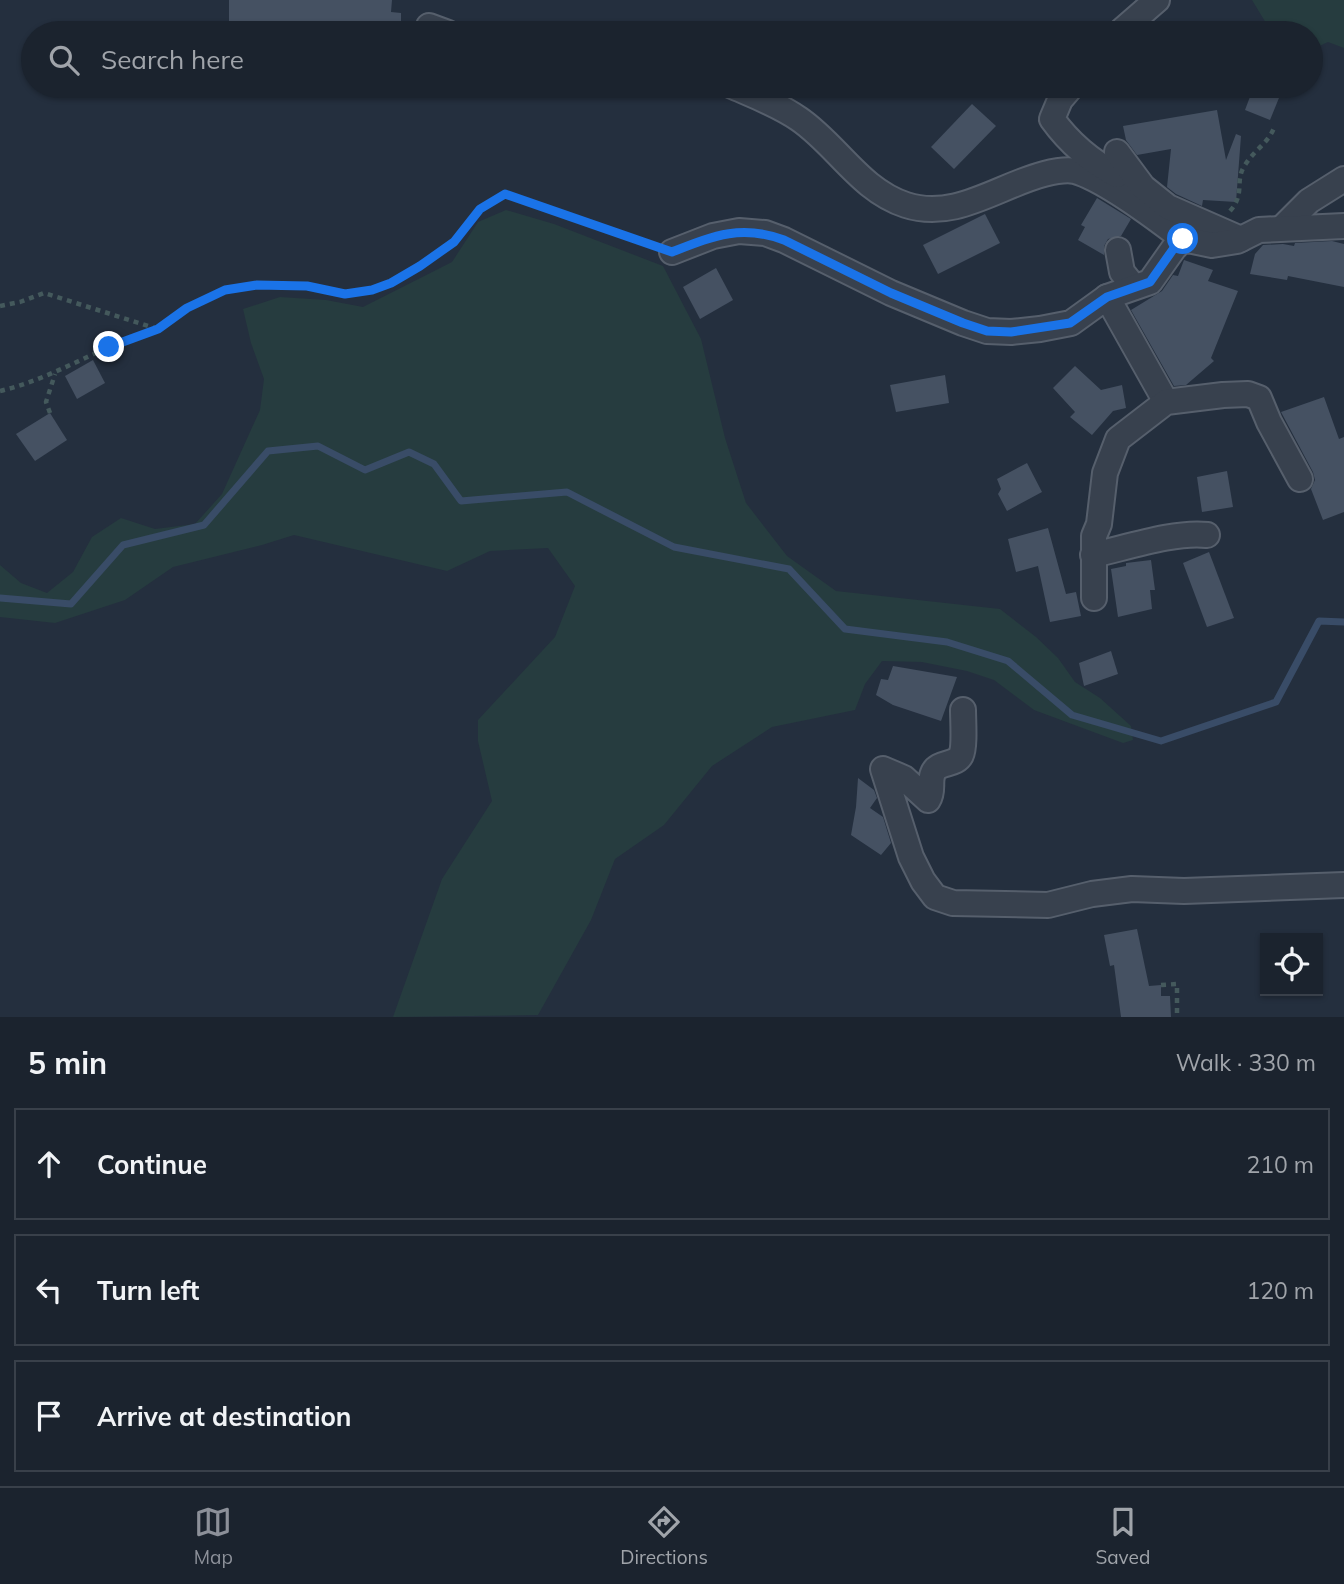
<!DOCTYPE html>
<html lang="en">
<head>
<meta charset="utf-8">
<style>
  :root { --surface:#1b232e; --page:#242b36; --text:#f1f3f6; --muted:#a0a4aa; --line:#39404a; --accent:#8c9099 }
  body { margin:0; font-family:Mulish,sans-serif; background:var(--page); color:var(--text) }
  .controls { position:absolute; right:21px; bottom:21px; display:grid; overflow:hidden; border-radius:0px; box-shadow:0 2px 5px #0004 }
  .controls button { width:63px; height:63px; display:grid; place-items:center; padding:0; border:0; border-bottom:2px solid var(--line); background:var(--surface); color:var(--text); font:35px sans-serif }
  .stop { position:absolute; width:21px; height:21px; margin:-16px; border:5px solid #1a73e8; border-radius:50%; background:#fff }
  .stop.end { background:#1a73e8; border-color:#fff; box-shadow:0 2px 7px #0008 }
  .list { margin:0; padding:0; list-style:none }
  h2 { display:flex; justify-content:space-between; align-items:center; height:91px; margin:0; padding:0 28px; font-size:30px }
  h2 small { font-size:23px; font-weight:400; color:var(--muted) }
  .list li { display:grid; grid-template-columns:46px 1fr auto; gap:21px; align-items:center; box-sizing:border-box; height:112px; margin:0 14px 14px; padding:0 14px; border:2px solid var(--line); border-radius:0px }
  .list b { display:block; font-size:26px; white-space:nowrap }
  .list em { font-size:23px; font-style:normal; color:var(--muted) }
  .icon { flex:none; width:38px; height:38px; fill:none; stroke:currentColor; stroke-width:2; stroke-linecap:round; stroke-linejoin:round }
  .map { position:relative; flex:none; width:1344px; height:1017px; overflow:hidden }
  .search { position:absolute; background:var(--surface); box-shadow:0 2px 5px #0004; left:21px; right:21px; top:21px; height:77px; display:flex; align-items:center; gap:18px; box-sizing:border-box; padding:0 24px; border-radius:38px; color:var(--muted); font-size:26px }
  .sheet { height:469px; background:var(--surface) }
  nav { display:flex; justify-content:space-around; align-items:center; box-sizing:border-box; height:98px; border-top:2px solid var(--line); background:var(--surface); font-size:19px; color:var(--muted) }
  nav a { display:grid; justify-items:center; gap:4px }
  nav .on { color:var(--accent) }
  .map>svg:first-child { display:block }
  .green { fill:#263c3f }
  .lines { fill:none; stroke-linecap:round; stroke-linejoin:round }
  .stream { stroke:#394c67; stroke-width:7 }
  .building { fill:#455162 }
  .minor-casing { stroke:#565f6c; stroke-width:28 }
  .path { stroke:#44595c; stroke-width:4.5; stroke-dasharray:5 5; stroke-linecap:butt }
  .minor { stroke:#38414e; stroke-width:24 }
  .route { stroke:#1a73e8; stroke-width:9 }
</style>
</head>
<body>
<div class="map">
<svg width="1344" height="1017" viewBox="0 0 1344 1017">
  <rect width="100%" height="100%" fill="#242f3e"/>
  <g class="green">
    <polygon points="1252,0 1344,0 1344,48 1328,42 1311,50 1311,33 1272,33"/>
    <polygon points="506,210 554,224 663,266 701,339 725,438 746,503 787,556 836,591 1000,609 1036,637 1058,658 1075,682 1100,698 1131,726 1133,740 1123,743 1034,710 994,680 967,671 922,662 882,661 865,684 855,710 772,727 712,766 664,825 615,859 591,920 538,1015 393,1017 442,879 492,801 478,741 478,720 555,637 575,586 548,548 490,551 447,571 294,535 262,545 173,567 125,600 55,623 0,617 0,565 21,583 47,593 73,572 92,537 121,518 155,529 195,524 222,494 260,410 264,379 251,343 243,309 280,297 326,300 363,307 452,262 478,222"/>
  </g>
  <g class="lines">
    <polyline class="stream" points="0,598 71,604 123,545 204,525 268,451 318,446 365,470 409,452 434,464 461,501 567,492 674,547 789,569 845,629 947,642 1008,661 1072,715 1161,741 1276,702 1319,621 1344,622"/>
  </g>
  <g class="building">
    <polygon points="229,0 392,0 391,12 401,13 401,33 229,33"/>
    <polygon points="1254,86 1263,86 1281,93 1270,120 1245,110"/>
    <polygon points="972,104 996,126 954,169 931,147"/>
    <polygon points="1217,110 1226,160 1236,134 1241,136 1236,202 1203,200 1202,206 1176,194 1167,187 1171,149 1137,155 1126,140 1123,126"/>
    <polygon points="1097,198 1131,219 1121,236 1108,239 1104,246 1104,255 1078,240 1085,227 1081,225"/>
    <polygon points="985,214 1000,243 938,274 923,245"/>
    <polygon points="1332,241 1344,244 1344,287 1288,276 1287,280 1250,274 1255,254 1263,245 1283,244 1294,246 1295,243"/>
    <polygon points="1184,260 1213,270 1208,281 1238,291 1211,358 1214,361 1186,385 1174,386 1131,310 1162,291 1173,275 1178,276"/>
    <polygon points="716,268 733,300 700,319 683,287"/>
    <polygon points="93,360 105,383 77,399 65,376"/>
    <polygon points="1075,366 1101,390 1122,385 1126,408 1113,411 1092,435 1070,417 1075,412 1053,388"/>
    <polygon points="945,375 949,403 896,412 890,385"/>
    <polygon points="1324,397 1339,439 1344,437 1344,512 1323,520 1311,489 1315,480 1313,472 1281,412"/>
    <polygon points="50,413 67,440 35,461 16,434"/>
    <polygon points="1027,463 1042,492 1007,511 998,494 1001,489 997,479"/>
    <polygon points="1227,471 1233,507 1202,512 1197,477"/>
    <polygon points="1048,528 1066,594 1076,592 1081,616 1050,622 1038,566 1016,572 1008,539"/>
    <polygon points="1209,552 1234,618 1207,627 1183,563"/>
    <polygon points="1151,560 1155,590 1150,590 1152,609 1118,617 1111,569 1126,566 1126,563"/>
    <polygon points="1111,651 1118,674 1084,686 1079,663"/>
    <polygon points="893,666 957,677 941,721 893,705 876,695 881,679 888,680"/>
    <polygon points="858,778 874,790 877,798 870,808 883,817 891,843 881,855 851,835 856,807"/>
    <polygon points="1137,929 1149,986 1161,985 1161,996 1170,996 1171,1017 1121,1017 1114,965 1110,966 1104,935"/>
  </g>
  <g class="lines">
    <defs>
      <g id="minor">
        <polyline points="429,26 448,33"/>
        <polyline points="1119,33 1157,0"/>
        <path d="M732,86C755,96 779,105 799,119C837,145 860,190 906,205C955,221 998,186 1044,174C1052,172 1066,169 1075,171C1106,180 1157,219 1183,239"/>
        <path d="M1072,86L1060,100L1052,119C1070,144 1090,161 1117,175"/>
        <polyline points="1117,152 1143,187 1168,207 1241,239"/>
        <polyline points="1283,227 1309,201 1344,179"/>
        <polyline points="1118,250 1122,272 1134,287"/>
        <polyline points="672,252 713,236 739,231 765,233 784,240 891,293 963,323 987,331 1011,332 1040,329 1071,323 1107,297 1150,282 1174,248 1183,239 1212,245 1237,241 1259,230 1344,226"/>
        <polyline points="1107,297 1166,402"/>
        <path d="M1093,555C1125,548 1176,531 1207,535"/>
        <polyline points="1094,598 1094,536 1099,524 1105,473 1118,439 1166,402 1223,395 1248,394 1259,398 1269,422 1300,479"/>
        <path d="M963,710C963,720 965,747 961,755C956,766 938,761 933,773C929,782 934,791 928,800L904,778L883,769L911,857L923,881L935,897L953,903L1048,905L1092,894L1132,889L1184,891L1344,885"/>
      </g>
    </defs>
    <use href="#minor" class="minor-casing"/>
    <g class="path">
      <path d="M1230,211C1246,193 1234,181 1245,165C1254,150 1270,142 1275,125"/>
      <path d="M0,306L20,302L44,293L158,329C208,293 245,277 308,286C333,290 346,297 372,290C394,284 439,257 455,241C464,232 469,220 478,211C485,204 497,199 505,194L651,246"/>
      <path d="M0,391C38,382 71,364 107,348C123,340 141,336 158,329"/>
      <polyline points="50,413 46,402 55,374"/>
      <polyline points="1161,985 1177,984 1177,1017"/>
    </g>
    <use href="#minor" class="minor"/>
  </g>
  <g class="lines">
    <path class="route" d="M109,347L158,329L187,308L225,290L257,285L307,286L345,294L372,290L391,283L420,266L454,242L480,209L505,194L672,252C713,236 741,224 784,240L891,293L963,323L987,331L1011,332L1070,323L1107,297L1150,282L1174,248L1183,239"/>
  </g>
</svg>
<div class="controls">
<button><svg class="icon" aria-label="locate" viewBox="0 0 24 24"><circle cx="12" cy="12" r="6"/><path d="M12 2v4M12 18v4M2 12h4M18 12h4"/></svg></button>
</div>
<div class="stop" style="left:1183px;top:239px"></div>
<div class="stop end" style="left:109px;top:347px"></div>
<div class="search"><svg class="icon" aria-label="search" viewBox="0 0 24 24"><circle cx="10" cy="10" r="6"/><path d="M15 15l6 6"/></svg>Search here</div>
</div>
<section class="sheet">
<h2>5 min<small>Walk · 330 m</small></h2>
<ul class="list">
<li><svg class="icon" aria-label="ahead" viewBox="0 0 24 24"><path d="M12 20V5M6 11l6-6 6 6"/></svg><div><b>Continue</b></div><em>210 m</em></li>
<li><svg class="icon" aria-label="left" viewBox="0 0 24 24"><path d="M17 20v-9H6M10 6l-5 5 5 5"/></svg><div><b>Turn left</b></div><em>120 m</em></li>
<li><svg class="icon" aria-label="arrive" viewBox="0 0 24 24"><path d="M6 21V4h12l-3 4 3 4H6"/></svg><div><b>Arrive at destination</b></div></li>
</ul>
</section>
<nav>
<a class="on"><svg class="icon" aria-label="map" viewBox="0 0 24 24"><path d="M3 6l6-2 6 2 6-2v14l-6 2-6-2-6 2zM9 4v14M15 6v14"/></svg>Map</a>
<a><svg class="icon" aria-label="directions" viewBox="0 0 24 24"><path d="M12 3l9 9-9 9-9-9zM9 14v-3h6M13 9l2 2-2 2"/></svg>Directions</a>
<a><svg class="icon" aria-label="saved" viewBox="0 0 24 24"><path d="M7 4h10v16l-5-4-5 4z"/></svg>Saved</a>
</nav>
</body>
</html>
